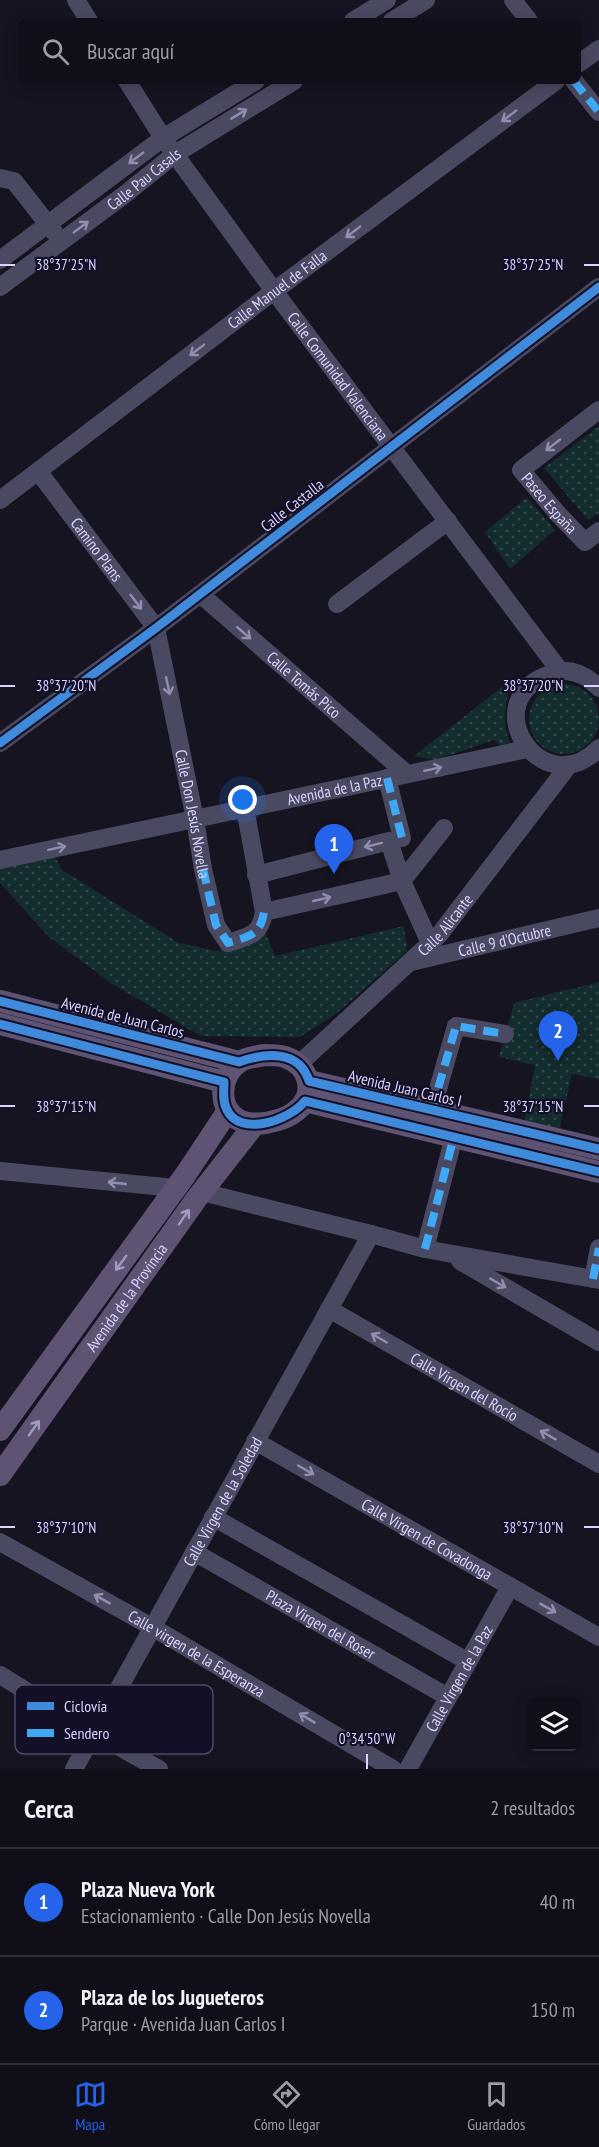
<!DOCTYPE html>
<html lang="es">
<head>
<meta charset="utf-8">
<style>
  :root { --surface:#100f19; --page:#1e1d26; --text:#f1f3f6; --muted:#9c9ca2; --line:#302f38; --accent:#2563eb }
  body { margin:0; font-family:"PT Sans Narrow",sans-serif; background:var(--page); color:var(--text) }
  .controls { position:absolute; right:18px; bottom:18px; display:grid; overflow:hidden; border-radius:9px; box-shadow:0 3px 15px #0003 }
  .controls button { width:54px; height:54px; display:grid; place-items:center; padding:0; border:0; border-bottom:2px solid var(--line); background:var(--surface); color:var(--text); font:30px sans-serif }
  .you { position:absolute; left:243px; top:800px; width:21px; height:21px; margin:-15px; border:4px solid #fff; border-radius:50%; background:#1a73e8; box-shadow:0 0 0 9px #1a73e833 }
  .badge { display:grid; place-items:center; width:39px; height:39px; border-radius:50%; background:var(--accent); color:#fff; font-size:20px; font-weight:700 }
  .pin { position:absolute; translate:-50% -50px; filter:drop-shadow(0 2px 3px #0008) }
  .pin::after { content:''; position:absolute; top:32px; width:21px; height:18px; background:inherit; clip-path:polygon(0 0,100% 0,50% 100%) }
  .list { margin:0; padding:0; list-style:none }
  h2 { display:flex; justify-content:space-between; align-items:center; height:78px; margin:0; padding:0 24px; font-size:26px }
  h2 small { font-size:20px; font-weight:400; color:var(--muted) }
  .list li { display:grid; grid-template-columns:39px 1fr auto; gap:18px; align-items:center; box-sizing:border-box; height:108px; padding:0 24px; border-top:2px solid var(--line) }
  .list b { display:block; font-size:22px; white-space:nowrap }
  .list p { margin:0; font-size:20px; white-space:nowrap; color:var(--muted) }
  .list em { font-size:20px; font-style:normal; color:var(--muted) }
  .icon { flex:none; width:33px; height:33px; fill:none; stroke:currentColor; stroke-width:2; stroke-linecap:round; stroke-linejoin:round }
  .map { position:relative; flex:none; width:599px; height:1769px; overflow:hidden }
  .search { position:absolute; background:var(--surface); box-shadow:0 3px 15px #0003; left:18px; right:18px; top:18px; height:66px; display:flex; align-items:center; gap:15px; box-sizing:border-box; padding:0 21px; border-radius:9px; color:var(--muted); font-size:22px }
  .sheet { height:294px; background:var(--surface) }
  nav { display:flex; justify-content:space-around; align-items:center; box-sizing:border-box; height:84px; border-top:2px solid var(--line); background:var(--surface); font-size:16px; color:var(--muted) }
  nav a { display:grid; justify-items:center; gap:3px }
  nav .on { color:var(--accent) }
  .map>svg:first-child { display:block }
  .grass { fill:url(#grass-dots) }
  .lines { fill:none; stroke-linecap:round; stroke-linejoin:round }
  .minor { stroke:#4a4962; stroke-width:18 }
  .major { stroke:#5e5373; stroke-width:22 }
  .quiet { stroke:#3fa9f5; stroke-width:8; stroke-dasharray:15 8; stroke-linecap:butt }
  .cycleway-casing { stroke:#130f26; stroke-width:13 }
  .cycleway { stroke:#408adc; stroke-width:9 }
  .oneway { stroke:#928eb0 }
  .oneway2 { stroke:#a29ac0 }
  .ticks { fill:none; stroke:#d9d4ff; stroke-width:2 }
  .labels { text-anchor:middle; stroke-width:4.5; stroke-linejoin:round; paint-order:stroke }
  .street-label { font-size:16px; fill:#d9d4ff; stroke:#130f26 }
  .key { fill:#130f26; stroke:#4e4a67; stroke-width:1.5 }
  .key-label { font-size:16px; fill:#d9d4ff }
  .ticks-label { font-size:15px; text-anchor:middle; fill:#d9d4ff; stroke:#130f26; stroke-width:4.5; stroke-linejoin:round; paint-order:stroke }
</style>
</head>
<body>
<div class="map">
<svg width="599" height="1769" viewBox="0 0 599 1769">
  <defs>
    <pattern id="grass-dots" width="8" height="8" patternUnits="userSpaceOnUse" patternTransform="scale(1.5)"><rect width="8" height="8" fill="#132c2d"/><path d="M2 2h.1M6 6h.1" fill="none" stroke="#354a4c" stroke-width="1.8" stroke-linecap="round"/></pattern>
  </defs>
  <rect width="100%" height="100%" fill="#161421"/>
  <g class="grass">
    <polygon points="599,426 599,513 588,520 544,468"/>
    <polygon points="527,497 555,530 510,569 485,532"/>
    <path d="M511,680C506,702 500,724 511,744L502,747L494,740L435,760L414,756Z"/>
    <circle cx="564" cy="719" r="35"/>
    <polygon points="51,850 62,870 179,943 221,952 216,925 228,943 262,925 275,956 404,926 407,951 337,1013 300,1037 201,1036 114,985 49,937 0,883 0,860"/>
    <polygon points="599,982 599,1079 572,1074 557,1139 523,1130 535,1065 499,1057 514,1003"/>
  </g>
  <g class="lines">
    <g class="minor">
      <polyline points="76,0 89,21"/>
      <polyline points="513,0 529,21"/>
      <polyline points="353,21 387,0"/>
      <polyline points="392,21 426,0"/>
      <polyline points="578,64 599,49"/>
      <path id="s1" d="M127,81L163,138L274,291L560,671"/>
      <polyline points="574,81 599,112"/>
      <polyline points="0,178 14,181 54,232"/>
      <polyline points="0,260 163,138 256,81"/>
      <path id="s2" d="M0,287L124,195L175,154L294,81"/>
      <path id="s3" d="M599,410L521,470L559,515L585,542L599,531"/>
      <path id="s4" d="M38,471L156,628L195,819L203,869L216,925L228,943C249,936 260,936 264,912L245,808"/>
      <path id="s5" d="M0,500L274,291L556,81"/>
      <path id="s6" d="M200,594L407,774"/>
      <polyline points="337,604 448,521"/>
      <path d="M599,688C587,676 571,667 554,673C471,697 541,807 599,748"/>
      <polyline points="0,743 156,628 599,287"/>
      <polyline points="387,778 402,838"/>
      <path id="s7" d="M0,860L527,749"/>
      <polyline points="256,875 389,841 402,881 430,943"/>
      <polyline points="264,912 402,881 444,828"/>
      <path id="s8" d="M411,962L599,918"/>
      <path id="s9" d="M299,1064L439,935L569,765"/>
      <polyline points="432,1110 456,1026 505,1034"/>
      <polyline points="0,1171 175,1188"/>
      <polyline points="202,1192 371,1234 425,1249 599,1280"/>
      <polyline points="425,1249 454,1136"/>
      <polyline points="460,1261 599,1342"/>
      <polyline points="593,1279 599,1248"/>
      <path id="s10" d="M329,1309L599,1464"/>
      <path id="s11" d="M255,1441L599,1637"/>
      <polyline points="213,1517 467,1661"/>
      <path id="s12" d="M0,1542L152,1627L393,1769"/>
      <path id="s13" d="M194,1552L448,1697"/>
      <polyline points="0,1675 94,1733 159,1769"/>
      <path id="s14" d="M74,1769L371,1234"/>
      <path id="s15" d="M408,1769L510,1587"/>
    </g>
    <g class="major">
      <polyline points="0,1001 239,1062"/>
      <polyline points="0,1024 224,1082"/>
      <path d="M266,1055C272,1055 279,1055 285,1057C309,1065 318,1094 296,1111C288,1118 277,1121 266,1123C257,1124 247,1124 239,1120C217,1109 219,1075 239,1062C247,1057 258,1056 266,1055Z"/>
      <polyline points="309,1081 599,1149"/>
      <polyline points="305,1101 599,1172"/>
      <polyline points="0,1430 186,1174 227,1112"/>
      <path id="s16" d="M0,1475L197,1198L255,1124"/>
    </g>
    <g class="quiet">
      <polyline points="574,81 599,112"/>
      <polyline points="387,778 402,838"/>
      <path d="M203,869L216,925L228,943C249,936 260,936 264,912"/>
      <polyline points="432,1110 456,1026 505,1034"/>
      <polyline points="425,1249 454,1136"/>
      <polyline points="593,1279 599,1248"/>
    </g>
    <defs>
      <g id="cycleway">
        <polyline points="0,743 156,628 599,287"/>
        <path d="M0,1001L239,1062C265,1053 299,1049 309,1081L599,1149"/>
        <path d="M0,1024L224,1082C224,1091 222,1101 227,1110C240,1137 289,1121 305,1101L599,1172"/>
      </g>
    </defs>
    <use href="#cycleway" class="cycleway-casing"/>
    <use href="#cycleway" class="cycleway"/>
  </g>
  <defs><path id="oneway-shaft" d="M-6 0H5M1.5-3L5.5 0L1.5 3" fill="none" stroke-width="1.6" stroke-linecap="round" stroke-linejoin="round" transform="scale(1.5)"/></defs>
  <g class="oneway">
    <use href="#oneway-shaft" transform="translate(239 114) rotate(-31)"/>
    <use href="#oneway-shaft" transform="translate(509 116) rotate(143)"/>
    <use href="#oneway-shaft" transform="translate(136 158) rotate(143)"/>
    <use href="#oneway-shaft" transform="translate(81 227) rotate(-37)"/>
    <use href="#oneway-shaft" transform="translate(353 232) rotate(143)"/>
    <use href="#oneway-shaft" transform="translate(197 350) rotate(143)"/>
    <use href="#oneway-shaft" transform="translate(553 445) rotate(142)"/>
    <use href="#oneway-shaft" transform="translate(136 602) rotate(53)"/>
    <use href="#oneway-shaft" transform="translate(244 633) rotate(41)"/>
    <use href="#oneway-shaft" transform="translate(168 686) rotate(78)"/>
    <use href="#oneway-shaft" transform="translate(433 769) rotate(-12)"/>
    <use href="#oneway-shaft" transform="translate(373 845) rotate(166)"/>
    <use href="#oneway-shaft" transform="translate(57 848) rotate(-12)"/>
    <use href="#oneway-shaft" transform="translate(322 899) rotate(-13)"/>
    <use href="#oneway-shaft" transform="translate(117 1183) rotate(-174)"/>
    <use href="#oneway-shaft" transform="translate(498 1283) rotate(30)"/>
    <use href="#oneway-shaft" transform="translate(379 1338) rotate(-150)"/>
    <use href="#oneway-shaft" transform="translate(548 1435) rotate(-150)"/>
    <use href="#oneway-shaft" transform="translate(306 1470) rotate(30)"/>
    <use href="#oneway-shaft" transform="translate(102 1599) rotate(-151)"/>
    <use href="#oneway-shaft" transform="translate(548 1608) rotate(29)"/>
    <use href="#oneway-shaft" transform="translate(307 1718) rotate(-149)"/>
  </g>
  <g class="oneway2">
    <use href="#oneway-shaft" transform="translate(184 1217) rotate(-55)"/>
    <use href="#oneway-shaft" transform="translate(121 1263) rotate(126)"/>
    <use href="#oneway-shaft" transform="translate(34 1428) rotate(-55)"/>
  </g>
  <path class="ticks" d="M0,265H15M584,265H599M0,686H15M584,686H599M0,1106H15M584,1106H599M0,1527H15M584,1527H599M367,1754V1769"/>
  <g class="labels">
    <g class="street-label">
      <text dy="6" stroke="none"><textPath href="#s2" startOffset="180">Calle Pau Casals</textPath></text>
      <text dy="6" stroke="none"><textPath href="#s5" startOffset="348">Calle Manuel de Falla</textPath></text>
      <text dy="6" stroke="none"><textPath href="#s1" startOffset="363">Calle Comunidad Valenciana</textPath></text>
      <text dy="6" stroke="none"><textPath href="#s3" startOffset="142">Paseo España</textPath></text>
      <text transform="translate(292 505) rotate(-38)" y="6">Calle Castalla</text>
      <text dy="6" stroke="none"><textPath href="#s4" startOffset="98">Camino Plans</textPath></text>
      <text dy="6" stroke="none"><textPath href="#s6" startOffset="138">Calle Tomás Pico</textPath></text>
      <text dy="6" stroke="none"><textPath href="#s7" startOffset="342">Avenida de la Paz</textPath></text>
      <text dy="6" stroke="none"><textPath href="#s4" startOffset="386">Calle Don Jesús Novella</textPath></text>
      <text dy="6" stroke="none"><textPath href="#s9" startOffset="202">Calle Alicante</textPath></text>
      <text dy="6" stroke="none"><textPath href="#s8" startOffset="96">Calle 9 d'Octubre</textPath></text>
      <text transform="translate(123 1017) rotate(14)" y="6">Avenida de Juan Carlos</text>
      <text transform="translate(405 1088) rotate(13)" y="6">Avenida Juan Carlos I</text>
      <text dy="6" stroke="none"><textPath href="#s16" startOffset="218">Avenida de la Provincia</textPath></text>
      <text dy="6" stroke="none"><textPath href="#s10" startOffset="156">Calle Virgen del Rocío</textPath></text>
      <text dy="6" stroke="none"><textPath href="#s14" startOffset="306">Calle Virgen de la Soledad</textPath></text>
      <text dy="6" stroke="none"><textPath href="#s11" startOffset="198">Calle Virgen de Covadonga</textPath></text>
      <text dy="6" stroke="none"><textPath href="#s13" startOffset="146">Plaza Virgen del Roser</textPath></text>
      <text dy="6" stroke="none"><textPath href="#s12" startOffset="226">Calle virgen de la Esperanza</textPath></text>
      <text dy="6" stroke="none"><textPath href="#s15" startOffset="104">Calle Virgen de la Paz</textPath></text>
    </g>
  </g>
  <rect x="15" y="1685" width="198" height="69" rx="9" class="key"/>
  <rect x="27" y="1702" width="27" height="8" fill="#408adc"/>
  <rect x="27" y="1729" width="27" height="8" fill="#3fa9f5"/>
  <g class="key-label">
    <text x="64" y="1712">Ciclovía</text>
    <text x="64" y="1739">Sendero</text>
  </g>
  <g class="ticks-label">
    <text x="66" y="270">38°37'25"N</text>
    <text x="533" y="270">38°37'25"N</text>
    <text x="66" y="691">38°37'20"N</text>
    <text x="533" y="691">38°37'20"N</text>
    <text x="66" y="1112">38°37'15"N</text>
    <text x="533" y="1112">38°37'15"N</text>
    <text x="66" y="1533">38°37'10"N</text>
    <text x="533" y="1533">38°37'10"N</text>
    <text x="367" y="1744">0°34'50"W</text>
  </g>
</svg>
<div class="controls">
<button><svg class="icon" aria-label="layers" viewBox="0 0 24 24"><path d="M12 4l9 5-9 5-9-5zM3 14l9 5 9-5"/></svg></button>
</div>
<div class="you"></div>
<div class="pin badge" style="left:334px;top:874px">1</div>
<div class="pin badge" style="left:558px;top:1061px">2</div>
<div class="search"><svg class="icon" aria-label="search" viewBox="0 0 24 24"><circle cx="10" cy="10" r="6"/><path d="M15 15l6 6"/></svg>Buscar aquí</div>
</div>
<section class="sheet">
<h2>Cerca<small>2 resultados</small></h2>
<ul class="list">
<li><span class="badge">1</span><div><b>Plaza Nueva York</b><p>Estacionamiento · Calle Don Jesús Novella</p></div><em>40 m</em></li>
<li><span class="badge">2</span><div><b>Plaza de los Jugueteros</b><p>Parque · Avenida Juan Carlos I</p></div><em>150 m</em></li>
</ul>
</section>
<nav>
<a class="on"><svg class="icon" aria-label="map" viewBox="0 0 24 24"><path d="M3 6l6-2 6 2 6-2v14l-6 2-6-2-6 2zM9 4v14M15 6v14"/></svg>Mapa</a>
<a><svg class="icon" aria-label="directions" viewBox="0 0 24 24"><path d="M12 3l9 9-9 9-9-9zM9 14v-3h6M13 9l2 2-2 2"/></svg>Cómo llegar</a>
<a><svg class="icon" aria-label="saved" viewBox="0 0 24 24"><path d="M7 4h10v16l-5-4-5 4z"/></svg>Guardados</a>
</nav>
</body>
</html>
